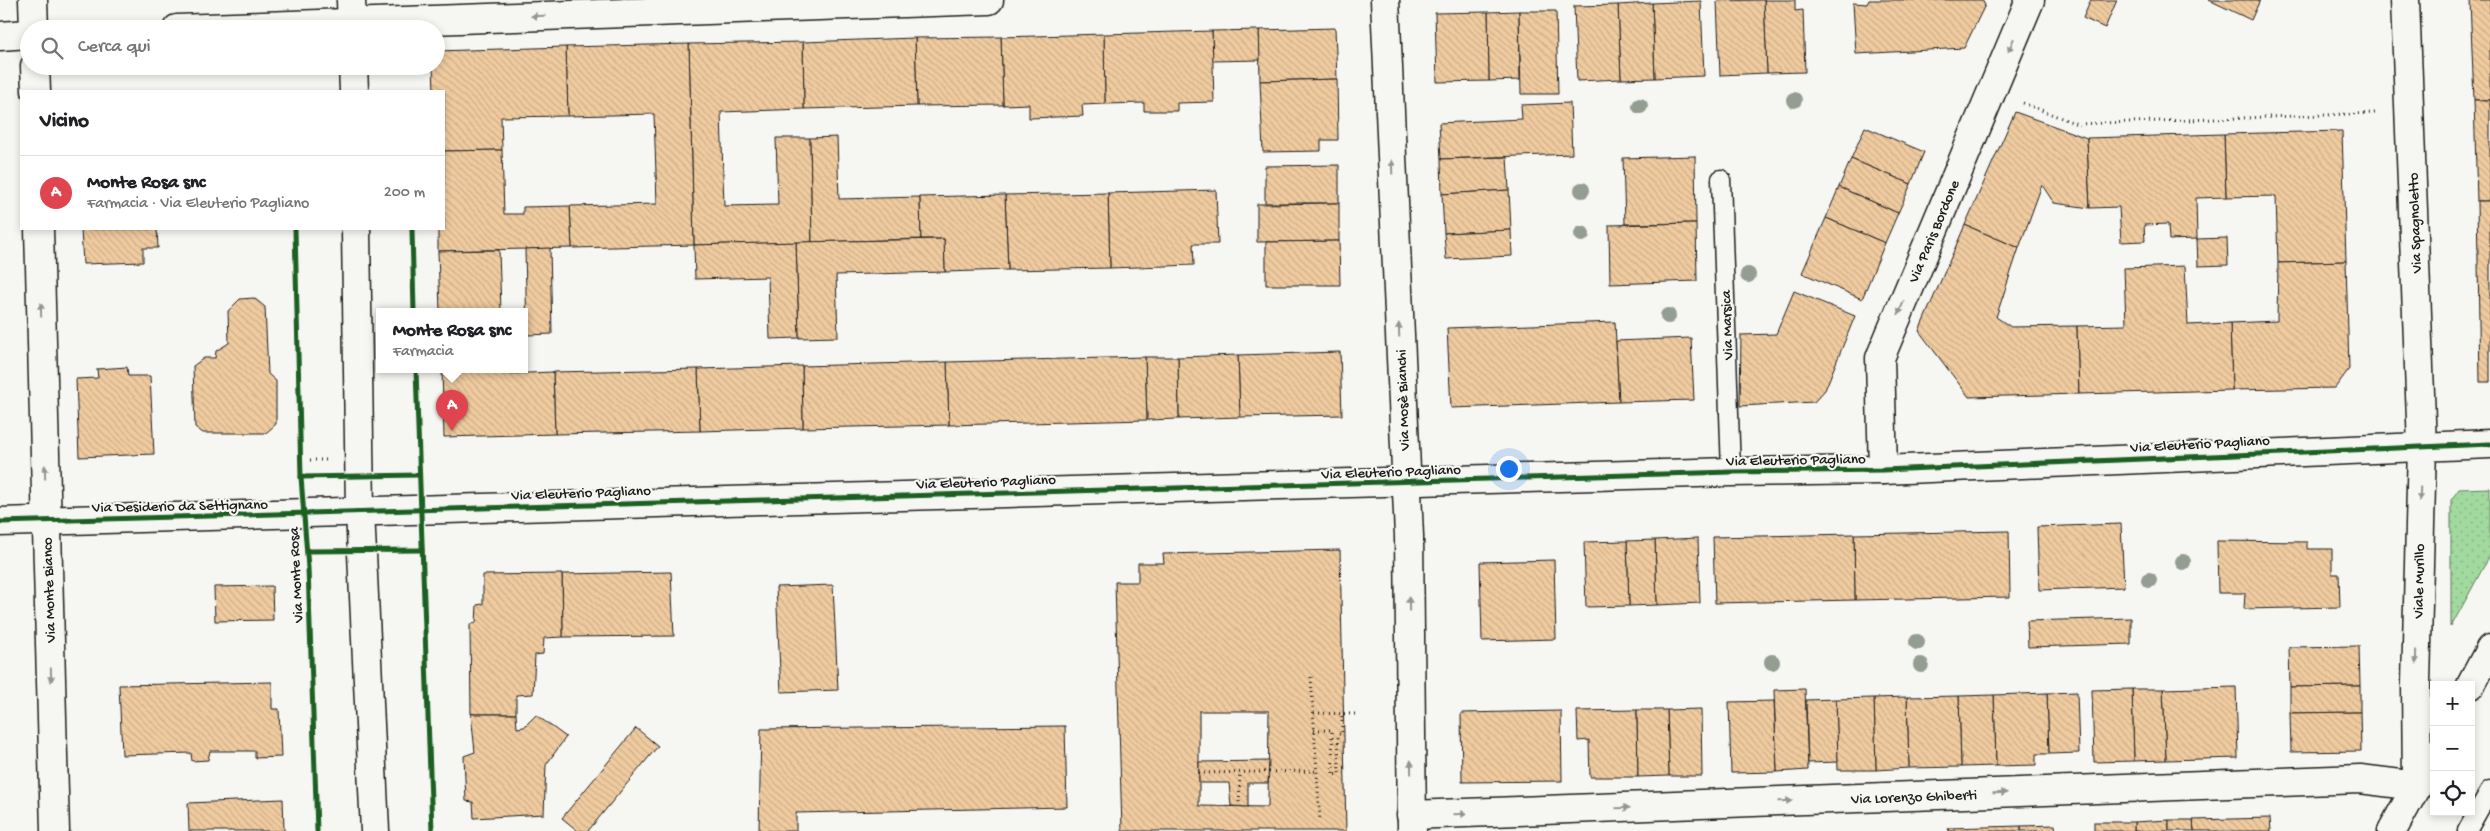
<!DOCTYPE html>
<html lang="it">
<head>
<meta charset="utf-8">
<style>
  :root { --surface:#fff; --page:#f6f6f6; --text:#202124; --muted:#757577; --line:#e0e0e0; --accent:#0f766e }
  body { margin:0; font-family:"Gochi Hand",sans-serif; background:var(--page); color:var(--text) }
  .controls { position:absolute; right:15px; bottom:15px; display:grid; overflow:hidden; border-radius:0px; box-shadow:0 2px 8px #0003 }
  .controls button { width:45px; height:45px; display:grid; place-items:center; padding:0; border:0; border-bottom:1px solid var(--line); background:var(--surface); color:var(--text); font:25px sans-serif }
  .you { position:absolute; left:1508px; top:468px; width:18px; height:18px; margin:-12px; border:4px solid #fff; border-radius:50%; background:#1a73e8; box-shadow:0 0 0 8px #1a73e833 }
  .badge { display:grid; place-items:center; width:32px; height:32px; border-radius:50%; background:var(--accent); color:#fff; font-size:16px; font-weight:700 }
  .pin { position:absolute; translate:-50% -41px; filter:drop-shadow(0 1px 2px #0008) }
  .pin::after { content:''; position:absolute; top:26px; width:18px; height:15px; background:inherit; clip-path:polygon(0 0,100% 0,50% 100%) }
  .popup { position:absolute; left:376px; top:308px; width:152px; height:65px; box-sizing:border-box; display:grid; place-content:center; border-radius:0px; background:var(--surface); filter:drop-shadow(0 1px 4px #0005); font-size:16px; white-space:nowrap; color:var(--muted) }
  .popup b { font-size:19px; color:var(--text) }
  .popup::after { content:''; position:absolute; left:50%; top:100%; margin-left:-10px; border:10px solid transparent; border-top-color:var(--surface) }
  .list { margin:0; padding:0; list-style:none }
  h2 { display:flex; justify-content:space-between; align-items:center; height:65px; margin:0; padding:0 20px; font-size:21px }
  h2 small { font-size:16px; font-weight:400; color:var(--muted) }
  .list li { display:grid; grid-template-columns:32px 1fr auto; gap:15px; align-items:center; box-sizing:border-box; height:75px; padding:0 20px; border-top:1px solid var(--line) }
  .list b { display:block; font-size:19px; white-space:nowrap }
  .list p { margin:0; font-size:16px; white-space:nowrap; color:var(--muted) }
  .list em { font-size:16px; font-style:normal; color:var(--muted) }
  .icon { flex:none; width:28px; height:28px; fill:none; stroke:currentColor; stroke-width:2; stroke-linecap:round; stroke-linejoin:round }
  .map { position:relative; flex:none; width:2490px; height:831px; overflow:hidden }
  .search { position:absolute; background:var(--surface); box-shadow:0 2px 8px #0003; left:20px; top:20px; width:425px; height:55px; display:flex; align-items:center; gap:12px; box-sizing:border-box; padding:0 18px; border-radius:28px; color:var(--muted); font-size:19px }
  .panel { position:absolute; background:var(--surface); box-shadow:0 2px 8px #0003; left:20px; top:90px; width:425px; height:140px; border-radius:0px }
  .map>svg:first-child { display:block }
  .grass { fill:url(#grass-dots); stroke:#5f7a5d }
  .building { fill:url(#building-back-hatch); stroke:#1c1c1c; fill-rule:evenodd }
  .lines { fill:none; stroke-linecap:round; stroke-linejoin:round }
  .lane-casing { stroke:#1c1c1c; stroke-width:21 }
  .street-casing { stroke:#1c1c1c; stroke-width:31 }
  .primary-casing { stroke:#1c1c1c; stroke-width:31 }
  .path { stroke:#1c1c1c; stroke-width:3; stroke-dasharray:1 4; stroke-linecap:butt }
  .lane { stroke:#f6f6f2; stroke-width:18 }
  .street { stroke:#f6f6f2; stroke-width:28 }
  .primary { stroke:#f6f6f2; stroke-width:28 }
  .cycleway-casing { stroke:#f6f6f2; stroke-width:8 }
  .cycleway { stroke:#1b5e20; stroke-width:5 }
  .tree { fill:#949d92 }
  .oneway { fill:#949492 }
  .labels { text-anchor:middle; stroke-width:4.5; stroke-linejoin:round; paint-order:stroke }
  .street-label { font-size:15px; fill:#1c1c1c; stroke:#f6f6f2 }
</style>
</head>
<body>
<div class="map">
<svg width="2490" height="831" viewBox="0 0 2490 831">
  <defs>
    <pattern id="grass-dots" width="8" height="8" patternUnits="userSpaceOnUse" patternTransform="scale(1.25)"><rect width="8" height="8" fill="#a2d99e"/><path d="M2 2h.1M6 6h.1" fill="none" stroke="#8bba88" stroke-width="1.8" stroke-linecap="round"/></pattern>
    <pattern id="building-back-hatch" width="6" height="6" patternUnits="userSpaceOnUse" patternTransform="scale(1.25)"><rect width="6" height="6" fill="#f0cba0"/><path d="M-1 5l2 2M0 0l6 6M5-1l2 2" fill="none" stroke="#cdae89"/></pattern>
  </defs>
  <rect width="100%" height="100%" fill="#f6f6f2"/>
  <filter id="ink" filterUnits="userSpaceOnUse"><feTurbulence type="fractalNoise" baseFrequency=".02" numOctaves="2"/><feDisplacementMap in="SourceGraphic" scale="10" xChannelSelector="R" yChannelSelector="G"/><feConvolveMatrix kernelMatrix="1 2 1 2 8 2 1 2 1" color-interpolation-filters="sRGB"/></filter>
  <g filter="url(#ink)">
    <polygon class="grass" points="2490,488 2490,555 2451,627 2451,500 2459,489"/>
    <g class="building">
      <polygon points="1764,0 1795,0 1795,11 1803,10 1805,72 1767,73"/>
      <polygon points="1764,0 1767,73 1720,75 1717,1"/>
      <polygon points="1869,0 1982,0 1985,5 1964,48 1856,54 1853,3 1867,4"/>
      <polygon points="2091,0 2117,0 2105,28 2083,18"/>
      <polygon points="2209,0 2260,0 2251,20"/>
      <polygon points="2470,0 2490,0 2490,100 2474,100"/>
      <polygon points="1701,1 1704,76 1655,78 1652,3"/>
      <polygon points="1652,3 1655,78 1621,79 1618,5"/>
      <polygon points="1618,5 1621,79 1577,81 1574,6"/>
      <polygon points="1519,11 1520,80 1489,81 1488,12"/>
      <polygon points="1519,11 1556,11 1558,94 1521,94"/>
      <polygon points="1488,12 1489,81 1437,82 1435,13"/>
      <polygon points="1335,28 1337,79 1260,81 1259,30"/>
      <polygon points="1259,30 1260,60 1212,61 1212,31"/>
      <polygon points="1212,31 1214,102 1177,103 1177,111 1144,111 1144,103 1105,104 1104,34"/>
      <polygon points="1104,34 1105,104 1082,105 1083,116 1029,118 1029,104 1003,105 1001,37"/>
      <polygon points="1001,37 1003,105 917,106 915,38"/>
      <polygon points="915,38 917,106 804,109 803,42"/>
      <polygon points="803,42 804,109 721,112 724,206 778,205 776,138 810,138 812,242 694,245 689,44"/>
      <polygon points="689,44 694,245 572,248 570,206 657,204 654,114 568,116 566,47"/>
      <polygon points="566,47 568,116 501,117 502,150 444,151 444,91 434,91 433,66 436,66 436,51"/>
      <polygon points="1337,79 1338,140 1321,140 1321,151 1263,152 1260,81"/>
      <polygon points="2474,100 2490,100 2490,201 2477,201"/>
      <polygon points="1570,103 1572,154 1441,159 1439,123 1522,119 1521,105"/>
      <polygon points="2015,112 2087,138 2090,208 2054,203 2042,185 2019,248 1965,225"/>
      <polygon points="1865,127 1924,152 1911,184 1851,159"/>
      <polygon points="2342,131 2346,261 2278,263 2276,196 2226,197 2224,134"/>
      <polygon points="2224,134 2226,197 2196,198 2197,239 2169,240 2168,224 2144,225 2145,241 2121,242 2119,207 2090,208 2087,138"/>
      <polygon points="837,137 839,199 920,197 921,239 812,242 810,138"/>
      <polygon points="502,150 504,214 523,214 523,207 570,206 572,248 438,251 438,229 444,229 444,151"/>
      <polygon points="1695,156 1696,223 1625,224 1623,158"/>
      <polygon points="1507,157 1509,190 1442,194 1441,159"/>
      <polygon points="1851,159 1911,184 1898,213 1839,187"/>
      <polygon points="1339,165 1339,203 1265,203 1265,166"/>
      <polygon points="1839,187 1898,213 1885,243 1826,218"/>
      <polygon points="1216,190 1218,244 1193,244 1194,265 1110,268 1108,193"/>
      <polygon points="1509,190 1511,230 1444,233 1442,194"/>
      <polygon points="1108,193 1110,268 1008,270 1005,195"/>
      <polygon points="1005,195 1008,270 945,272 944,239 921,239 920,197"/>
      <polygon points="2477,201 2490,201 2490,382 2480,382"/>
      <polygon points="1339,203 1339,241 1257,242 1257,204"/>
      <polygon points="1826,218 1885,243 1862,299 1802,273"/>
      <polygon points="1696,223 1697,281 1610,284 1609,225"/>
      <polygon points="1965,225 2019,248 1996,317 2011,327 2077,326 2079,394 1969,397 1919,331"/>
      <polygon points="81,229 157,229 158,248 143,248 143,262 83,264"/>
      <polygon points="1511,230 1512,256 1446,259 1444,233"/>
      <polygon points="2227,238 2228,265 2198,266 2197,239"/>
      <polygon points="944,239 945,272 836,275 838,337 799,338 796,242"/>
      <polygon points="1339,241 1340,285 1266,285 1266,242"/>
      <polygon points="796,242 799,338 770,339 768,277 695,279 694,245"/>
      <polygon points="550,248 552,334 527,335 525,249"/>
      <polygon points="499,250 501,312 440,312 438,251"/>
      <polygon points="2346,261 2349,369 2335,388 2232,390 2230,323 2277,321 2278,263"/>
      <polygon points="2185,266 2188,325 2230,323 2232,390 2079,394 2077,326 2126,325 2124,268"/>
      <polygon points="1794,291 1855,316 1825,390 1814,402 1740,406 1741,335 1776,334"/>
      <polygon points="254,298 265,307 268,374 276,381 276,424 266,433 203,433 195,427 193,366 204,358 215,358 216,351 229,343 228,311 240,299"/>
      <polygon points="1615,322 1619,402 1451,408 1447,328"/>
      <polygon points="1691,338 1694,400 1619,402 1616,341"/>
      <polygon points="1340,352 1342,415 1240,417 1238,355"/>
      <polygon points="1238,355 1240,417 1179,419 1178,357"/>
      <polygon points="1145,357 1178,357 1179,419 1147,420"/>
      <polygon points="1145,357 1147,420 949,425 947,362"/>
      <polygon points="947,362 949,425 803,428 802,366"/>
      <polygon points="802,366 803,428 700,431 698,369"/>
      <polygon points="127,367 128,376 150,376 154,454 79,457 76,379 98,378 97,369"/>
      <polygon points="698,369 700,431 555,434 553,372"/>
      <polygon points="442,370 503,370 503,374 553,372 555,434 444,437"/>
      <polygon points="2121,524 2124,587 2039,590 2037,527"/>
      <polygon points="2009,531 2010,597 1855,600 1854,534"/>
      <polygon points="1854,534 1855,600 1715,603 1713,537"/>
      <polygon points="1698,538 1700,603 1657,605 1655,540"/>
      <polygon points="1655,540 1657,605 1629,606 1627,541"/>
      <polygon points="1627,541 1629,606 1586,607 1584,542"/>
      <polygon points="2217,541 2307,542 2307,549 2332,549 2332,574 2339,574 2340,607 2244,609 2245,593 2218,593"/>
      <path d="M1340,550L1346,831H1122L1115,582H1138V563H1164L1163,554ZM1199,711H1269L1268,807L1199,806Z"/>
      <polygon points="1554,560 1556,639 1482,641 1480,562"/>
      <polygon points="671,572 674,636 563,637 562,574"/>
      <polygon points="562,574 563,637 544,638 543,654 535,655 533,694 516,695 516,714 471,714 470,624 476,623 477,605 483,604 483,575"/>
      <polygon points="833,585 838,690 781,692 776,587"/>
      <polygon points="272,586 273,620 215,621 214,587"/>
      <polygon points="2131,618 2131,644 2028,647 2027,621"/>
      <polygon points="2359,646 2360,686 2290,687 2289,647"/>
      <polygon points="272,682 272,709 279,709 281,757 255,758 255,751 210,751 208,760 192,761 191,753 122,755 119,685"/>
      <polygon points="2360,686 2360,712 2290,713 2290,687"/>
      <polygon points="2236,687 2238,758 2166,760 2163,689"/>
      <polygon points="1805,689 1808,770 1777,772 1774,690"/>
      <polygon points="2132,689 2163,689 2166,760 2134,761"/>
      <polygon points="2132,689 2134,761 2094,762 2092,690"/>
      <polygon points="2077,692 2079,753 2049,754 2047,693"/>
      <polygon points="2047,693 2049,754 2036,754 2036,765 1996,766 1994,695"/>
      <polygon points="1994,695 1996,766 1961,767 1959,696"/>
      <polygon points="1959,696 1961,767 1909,768 1907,697"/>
      <polygon points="1907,697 1909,768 1876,770 1874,698"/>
      <polygon points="1874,698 1876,770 1838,770 1836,699"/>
      <polygon points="1836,699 1838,762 1808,763 1806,700"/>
      <polygon points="1774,701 1777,772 1731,773 1729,702"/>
      <polygon points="1701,709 1702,776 1669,776 1667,710"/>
      <polygon points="1637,710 1638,777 1590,777 1589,740 1578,741 1577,711"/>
      <polygon points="1637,710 1667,710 1669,776 1638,777"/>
      <polygon points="1561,711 1562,781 1462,782 1461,713"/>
      <polygon points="2360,712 2361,751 2291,752 2290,713"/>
      <polygon points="471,714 516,714 517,728 524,727 536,715 566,737 546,765 544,814 474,818 473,802 466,801 464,756 475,752"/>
      <polygon points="1065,726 1067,807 796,813 796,831 759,831 761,729"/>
      <polygon points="636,728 658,746 588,831 578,831 562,818"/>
      <polygon points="1269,761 1268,783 1248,783 1248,807 1231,806 1229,783 1199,783 1199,762"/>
      <polygon points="283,799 284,831 189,831 188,803"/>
      <polygon points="2270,818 2271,831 2194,831 2193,820"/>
      <polygon points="2169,820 2169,831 2134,831 2134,822"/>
      <polygon points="2169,820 2193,820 2194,831 2169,831"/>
      <rect x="2094" y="822" width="40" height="9"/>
      <polygon points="2055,825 2056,831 2021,831 2021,826"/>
      <polygon points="2021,826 2021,831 1949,831 1948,828"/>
    </g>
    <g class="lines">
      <defs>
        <g id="lane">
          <polyline points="1721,179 1731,472"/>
          <polyline points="2467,831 2490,790"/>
        </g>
        <g id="street">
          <polyline points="33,0 34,29"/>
          <polyline points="351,0 352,29"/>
          <polyline points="1385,0 1409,536 1412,831"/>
          <polyline points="177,29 989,0"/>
          <polyline points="0,36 29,34"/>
          <polyline points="35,66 36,91"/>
          <polyline points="353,66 354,91"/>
          <polyline points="39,229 55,831"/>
          <polyline points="356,229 360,511 375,831"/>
          <polyline points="1883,470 1880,358 2030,0"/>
          <polyline points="0,522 1731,472 1883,470 2490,444"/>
          <polyline points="1411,815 2360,779 2417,786 2416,683 2422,446 2405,0"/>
        </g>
        <g id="primary">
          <polyline points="2471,685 2490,649"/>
          <polyline points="2392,831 2434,754"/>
        </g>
      </defs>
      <use href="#lane" class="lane-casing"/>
      <use href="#street" class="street-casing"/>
      <use href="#primary" class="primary-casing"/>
      <g class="path">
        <polyline points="2023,103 2077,124 2377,113"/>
        <polyline points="310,460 327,460"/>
        <polyline points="1311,677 1320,821"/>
        <polyline points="1314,713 1355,714"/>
        <polyline points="1314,730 1332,730 1333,775 1339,774 1338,734 1342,734 1342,714"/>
        <polyline points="1199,773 1317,771"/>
        <polyline points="1239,807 1240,773"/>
      </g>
      <use href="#lane" class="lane"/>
      <use href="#street" class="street"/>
      <use href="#primary" class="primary"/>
      <defs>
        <g id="cycleway">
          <polyline points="295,229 301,477 308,568 317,831"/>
          <polyline points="412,229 414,312"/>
          <polyline points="416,370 432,831"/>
          <polyline points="301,477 419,475"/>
          <polyline points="0,522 1731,472 1883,470 2490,444"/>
          <polyline points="307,551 422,550"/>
        </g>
      </defs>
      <use href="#cycleway" class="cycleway-casing"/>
      <use href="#cycleway" class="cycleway"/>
    </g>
    <g class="tree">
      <circle cx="1794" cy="100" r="8"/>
      <circle cx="1640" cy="106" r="8"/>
      <circle cx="1582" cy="190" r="8"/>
      <circle cx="1582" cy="234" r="8"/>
      <circle cx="1748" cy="275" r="8"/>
      <circle cx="1668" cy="316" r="8"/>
      <circle cx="2183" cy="562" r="8"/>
      <circle cx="2149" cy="580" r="8"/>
      <circle cx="1917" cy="642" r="8"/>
      <circle cx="1772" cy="662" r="8"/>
      <circle cx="1921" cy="665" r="8"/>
    </g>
    <defs><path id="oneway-solid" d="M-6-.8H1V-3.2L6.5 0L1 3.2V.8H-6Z" transform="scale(1.25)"/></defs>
    <g class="oneway">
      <use href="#oneway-solid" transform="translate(538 16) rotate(178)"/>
      <use href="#oneway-solid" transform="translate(2011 45) rotate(113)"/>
      <use href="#oneway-solid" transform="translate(1392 167) rotate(-92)"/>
      <use href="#oneway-solid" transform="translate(1901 308) rotate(113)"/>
      <use href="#oneway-solid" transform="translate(41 310) rotate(-91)"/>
      <use href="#oneway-solid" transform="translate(1399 330) rotate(-92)"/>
      <use href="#oneway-solid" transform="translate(45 472) rotate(-91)"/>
      <use href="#oneway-solid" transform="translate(2420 494) rotate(92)"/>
      <use href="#oneway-solid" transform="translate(1409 604) rotate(-91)"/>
      <use href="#oneway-solid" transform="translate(2416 657) rotate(91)"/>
      <use href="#oneway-solid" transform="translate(51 675) rotate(89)"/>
      <use href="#oneway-solid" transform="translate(1411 767) rotate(-91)"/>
      <use href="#oneway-solid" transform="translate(2000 793) rotate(-2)"/>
      <use href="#oneway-solid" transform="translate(1785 801) rotate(-2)"/>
      <use href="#oneway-solid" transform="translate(1623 808) rotate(-2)"/>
      <use href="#oneway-solid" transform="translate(1460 814) rotate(-2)"/>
    </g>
  </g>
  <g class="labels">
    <g class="street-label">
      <text transform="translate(2414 223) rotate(-92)" y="5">Via Spagnoletto</text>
      <text transform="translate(1933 231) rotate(-67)" y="5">Via Paris Bordone</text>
      <text transform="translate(1726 325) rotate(-92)" y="5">Via Marsica</text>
      <text transform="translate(1402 400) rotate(-92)" y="5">Via Mosè Bianchi</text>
      <text transform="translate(2200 443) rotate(-3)" y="5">Via Eleuterio Pagliano</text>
      <text transform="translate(1796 459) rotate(-1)" y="5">Via Eleuterio Pagliano</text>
      <text transform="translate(1391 471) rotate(-2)" y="5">Via Eleuterio Pagliano</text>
      <text transform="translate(986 481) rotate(-2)" y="5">Via Eleuterio Pagliano</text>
      <text transform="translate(581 492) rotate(-2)" y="5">Via Eleuterio Pagliano</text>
      <text transform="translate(180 505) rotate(-1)" y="5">Via Desiderio da Settignano</text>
      <text transform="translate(295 575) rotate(-93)" y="5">Via Monte Rosa</text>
      <text transform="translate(2418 581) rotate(-89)" y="5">Viale Murillo</text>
      <text transform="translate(48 590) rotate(-92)" y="5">Via Monte Bianco</text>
      <text transform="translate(1914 796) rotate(-2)" y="5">Via Lorenzo Ghiberti</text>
    </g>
  </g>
</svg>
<div class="controls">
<button>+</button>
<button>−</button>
<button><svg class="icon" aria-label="locate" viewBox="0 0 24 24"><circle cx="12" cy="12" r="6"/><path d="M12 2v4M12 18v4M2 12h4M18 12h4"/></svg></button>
</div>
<div class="you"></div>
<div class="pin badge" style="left:452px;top:431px;background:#e0444e">A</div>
<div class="popup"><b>Monte Rosa snc</b>Farmacia</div>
<div class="search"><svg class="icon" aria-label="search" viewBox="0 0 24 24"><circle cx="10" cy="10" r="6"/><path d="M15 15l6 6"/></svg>Cerca qui</div>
<section class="panel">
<h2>Vicino<small></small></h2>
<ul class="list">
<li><span class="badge" style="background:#e0444e">A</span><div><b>Monte Rosa snc</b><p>Farmacia · Via Eleuterio Pagliano</p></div><em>200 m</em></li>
</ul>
</section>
</div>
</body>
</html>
